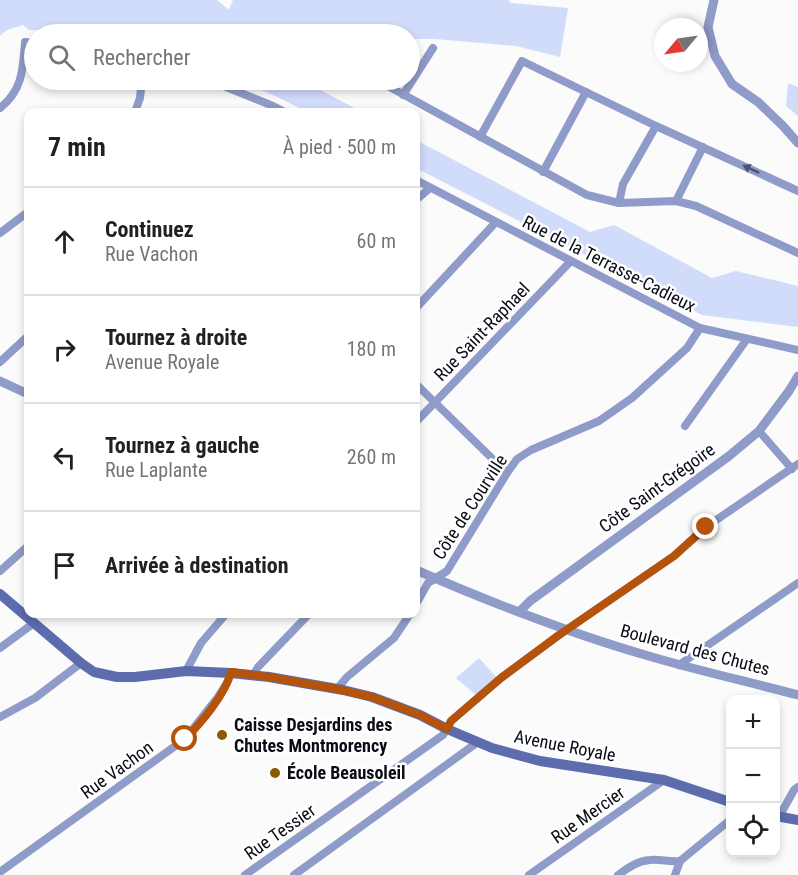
<!DOCTYPE html>
<html lang="fr">
<head>
<meta charset="utf-8">
<style>
  :root { --surface:#fff; --page:#f6f6f6; --text:#202124; --muted:#757577; --line:#e0e0e0 }
  body { margin:0; font-family:"Roboto Condensed",sans-serif; background:var(--page); color:var(--text) }
  .controls { position:absolute; right:18px; bottom:18px; display:grid; overflow:hidden; border-radius:12px; box-shadow:0 3px 9px #0003 }
  .controls button { width:54px; height:54px; display:grid; place-items:center; padding:0; border:0; border-bottom:2px solid var(--line); background:var(--surface); color:var(--text); font:30px sans-serif }
  .compass { position:absolute; left:654px; top:18px; width:54px; height:54px; border-radius:50%; background:var(--surface); box-shadow:0 3px 9px #0003; rotate:241deg }
  .stop { position:absolute; width:18px; height:18px; margin:-14px; border:4px solid #b45309; border-radius:50%; background:#fff }
  .stop.end { background:#b45309; border-color:#fff; box-shadow:0 2px 6px #0008 }
  .list { margin:0; padding:0; list-style:none }
  h2 { display:flex; justify-content:space-between; align-items:center; height:78px; margin:0; padding:0 24px; font-size:26px }
  h2 small { font-size:20px; font-weight:400; color:var(--muted) }
  .list li { display:grid; grid-template-columns:39px 1fr auto; gap:18px; align-items:center; box-sizing:border-box; height:108px; padding:0 24px; border-top:2px solid var(--line) }
  .list b { display:block; font-size:22px; white-space:nowrap }
  .list p { margin:0; font-size:20px; white-space:nowrap; color:var(--muted) }
  .list em { font-size:20px; font-style:normal; color:var(--muted) }
  .icon { flex:none; width:33px; height:33px; fill:none; stroke:currentColor; stroke-width:2; stroke-linecap:round; stroke-linejoin:round }
  .map { position:relative; flex:none; width:798px; height:875px; overflow:hidden }
  .search { position:absolute; background:var(--surface); box-shadow:0 3px 9px #0003; left:24px; top:24px; width:396px; height:66px; display:flex; align-items:center; gap:15px; box-sizing:border-box; padding:0 21px; border-radius:33px; color:var(--muted); font-size:22px }
  .panel { position:absolute; background:var(--surface); box-shadow:0 3px 9px #0003; left:24px; top:108px; width:396px; height:510px; border-radius:12px }
  .map>svg:first-child { display:block }
  .green { fill:#d1dbfa }
  .lines { fill:none; stroke-linecap:round; stroke-linejoin:round }
  .minor { stroke:#8f9bc8; stroke-width:8 }
  .tertiary { stroke:#8f9bc8; stroke-width:9 }
  .secondary { stroke:#5d6cac; stroke-width:10 }
  .oneway { fill:#4c536f }
  .route { stroke:#b45309; stroke-width:8 }
  .poi-dot { fill:#8b5a03; stroke:#fff; stroke-width:2 }
  .labels { text-anchor:middle; stroke-width:5; stroke-linejoin:round; paint-order:stroke }
  .street-label { font-size:18px; fill:#090b16; stroke:#fff }
  .poi-label { font-size:18px; font-weight:bold; fill:#090b16; stroke:#fff; text-anchor:start }
</style>
</head>
<body>
<div class="map">
<svg width="798" height="875" viewBox="0 0 798 875">
  <rect width="100%" height="100%" fill="#fbfbfb"/>
  <g class="green">
    <polygon points="0,0 217,0 229,10 233,0 508,0 511,3 568,8 560,57 516,46 435,39 410,39 410,34 85,34 70,31 29,30 23,25 7,30 0,36"/>
    <polygon points="238,80 306,80 305,82 362,112 308,112 275,96"/>
    <polygon points="788,83 798,87 798,116 786,106"/>
    <polygon points="416,140 590,232 614,225 712,278 736,271 798,286 798,327 702,315 416,168"/>
    <polygon points="479,658 498,679 477,696 456,678"/>
  </g>
  <g class="lines">
    <g class="minor">
      <polyline points="209,80 273,106 285,112"/>
      <polyline points="377,80 587,195 619,203 676,201 696,206 798,253"/>
      <polyline points="403,95 433,48"/>
      <path d="M0,108C23,90 23,68 25,42L34,43"/>
      <polyline points="135,112 140,98 142,80"/>
      <polyline points="480,137 522,61 656,126 798,191"/>
      <polyline points="543,172 586,92"/>
      <polyline points="416,180 700,328 798,350"/>
      <polyline points="416,200 430,188"/>
      <polyline points="676,201 703,147"/>
      <polyline points="619,203 623,184 656,126"/>
      <polyline points="0,233 28,212"/>
      <polyline points="416,308 496,222"/>
      <polyline points="0,362 28,336"/>
      <polyline points="416,384 507,473"/>
      <polyline points="416,422 570,262"/>
      <polyline points="685,426 747,339"/>
      <polyline points="759,431 792,469"/>
      <polyline points="0,571 28,546"/>
      <polyline points="416,604 428,583 447,571 507,473 517,459 531,450 599,421 632,398 687,348 700,328"/>
      <polyline points="0,648 34,623"/>
      <polyline points="679,665 798,583"/>
      <polyline points="186,671 201,643 226,614"/>
      <polyline points="253,675 258,667 309,614"/>
      <polyline points="337,689 347,677 394,638 410,614"/>
      <polyline points="0,717 35,698 81,663"/>
      <polyline points="779,817 794,790 798,787"/>
      <polyline points="0,872 185,739 218,697 227,683 231,673"/>
      <polyline points="245,875 443,735 451,721 501,678 559,635 674,556 706,527 798,464"/>
      <polyline points="294,875 478,742"/>
      <polyline points="529,875 664,780"/>
      <path d="M618,875C628,868 637,861 650,860C660,859 669,862 680,861L730,820"/>
      <polyline points="675,875 680,861"/>
    </g>
    <g class="tertiary">
      <polyline points="714,0 708,27 715,56 732,84 758,102 783,126 798,143"/>
      <polyline points="0,381 28,394"/>
      <path d="M416,570C492,603 571,634 652,657C700,671 749,682 798,695"/>
      <polyline points="519,612 530,601 729,456 759,431 789,391 798,376"/>
    </g>
    <g class="secondary">
      <polyline points="0,594 81,663 94,672 117,677 135,677 186,671 231,673 269,677 343,690 372,697 420,715 447,729 492,748 540,761 664,780 730,802"/>
      <polyline points="776,816 798,820"/>
    </g>
  </g>
  <defs><path id="oneway-solid" d="M-6-.8H1V-3.2L6.5 0L1 3.2V.8H-6Z" transform="scale(1.5)"/></defs>
  <use class="oneway" href="#oneway-solid" transform="translate(751 169) rotate(-155)"/>
  <g class="lines">
    <path class="route" d="M185,739C201,723 225,695 231,672L269,677L337,689L372,697L420,715L447,729L451,721L501,678L559,635L674,556L706,527"/>
  </g>
  <g class="poi-dot">
    <circle cx="222" cy="735" r="6"/>
    <circle cx="275" cy="773" r="6"/>
  </g>
  <g class="labels">
    <g class="street-label">
      <text transform="translate(609 264) rotate(27)" y="6">Rue de la Terrasse-Cadieux</text>
      <text transform="translate(482 332) rotate(-46)" y="6">Rue Saint-Raphael</text>
      <text transform="translate(657 488) rotate(-36)" y="6">Côte Saint-Grégoire</text>
      <text transform="translate(470 507) rotate(-57)" y="6">Côte de Courville</text>
      <text transform="translate(695 650) rotate(15)" y="6">Boulevard des Chutes</text>
      <text transform="translate(565 746) rotate(11)" y="6">Avenue Royale</text>
      <text transform="translate(117 770) rotate(-36)" y="6">Rue Vachon</text>
      <text transform="translate(588 815) rotate(-35)" y="6">Rue Mercier</text>
      <text transform="translate(280 832) rotate(-35)" y="6">Rue Tessier</text>
    </g>
    <g class="poi-label">
      <text x="234" y="731">Caisse Desjardins des<tspan x="234" dy="21">Chutes Montmorency</tspan></text>
      <text x="287" y="779">École Beausoleil</text>
    </g>
  </g>
</svg>
<div class="controls">
<button>+</button>
<button>−</button>
<button><svg class="icon" aria-label="locate" viewBox="0 0 24 24"><circle cx="12" cy="12" r="6"/><path d="M12 2v4M12 18v4M2 12h4M18 12h4"/></svg></button>
</div>
<svg class="compass" viewBox="-18 -18 36 36"><path d="M0-13l5 13h-10z" fill="#e53935"/><path d="M0 13l5-13h-10z" fill="#757577"/></svg>
<div class="stop" style="left:185px;top:739px"></div>
<div class="stop end" style="left:706px;top:527px"></div>
<div class="search"><svg class="icon" aria-label="search" viewBox="0 0 24 24"><circle cx="10" cy="10" r="6"/><path d="M15 15l6 6"/></svg>Rechercher</div>
<section class="panel">
<h2>7 min<small>À pied · 500 m</small></h2>
<ul class="list">
<li><svg class="icon" aria-label="ahead" viewBox="0 0 24 24"><path d="M12 20V5M6 11l6-6 6 6"/></svg><div><b>Continuez</b><p>Rue Vachon</p></div><em>60 m</em></li>
<li><svg class="icon" aria-label="right" viewBox="0 0 24 24"><path d="M7 20v-9h11M14 6l5 5-5 5"/></svg><div><b>Tournez à droite</b><p>Avenue Royale</p></div><em>180 m</em></li>
<li><svg class="icon" aria-label="left" viewBox="0 0 24 24"><path d="M17 20v-9H6M10 6l-5 5 5 5"/></svg><div><b>Tournez à gauche</b><p>Rue Laplante</p></div><em>260 m</em></li>
<li><svg class="icon" aria-label="arrive" viewBox="0 0 24 24"><path d="M6 21V4h12l-3 4 3 4H6"/></svg><div><b>Arrivée à destination</b></div></li>
</ul>
</section>
</div>
</body>
</html>
